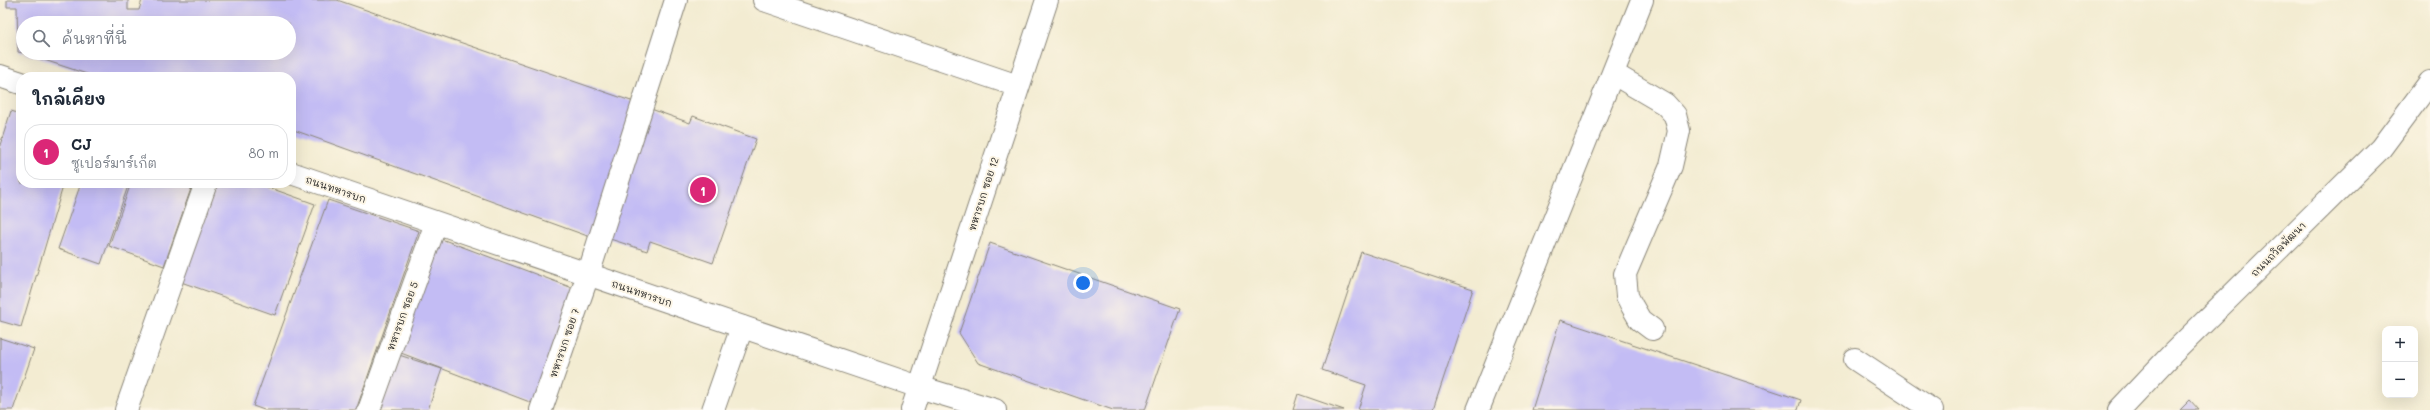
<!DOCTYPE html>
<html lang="th">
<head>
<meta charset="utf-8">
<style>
  :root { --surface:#fff; --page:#f2f2f3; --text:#1f2937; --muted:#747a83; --line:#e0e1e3; --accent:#db2777 }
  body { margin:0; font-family:Mali,"Playpen Sans Thai",sans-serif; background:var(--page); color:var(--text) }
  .controls { position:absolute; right:12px; bottom:12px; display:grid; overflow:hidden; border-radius:8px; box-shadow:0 4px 16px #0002 }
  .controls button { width:36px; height:36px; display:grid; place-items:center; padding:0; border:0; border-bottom:1px solid var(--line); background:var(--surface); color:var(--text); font:20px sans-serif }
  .you { position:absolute; left:1083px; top:283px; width:14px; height:14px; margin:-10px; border:3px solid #fff; border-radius:50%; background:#1a73e8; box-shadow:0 0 0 6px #1a73e833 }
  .badge { display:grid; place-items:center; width:26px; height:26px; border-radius:50%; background:var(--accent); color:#fff; font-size:13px; font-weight:700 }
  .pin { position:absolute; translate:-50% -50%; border:2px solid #fff; box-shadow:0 1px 4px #0006 }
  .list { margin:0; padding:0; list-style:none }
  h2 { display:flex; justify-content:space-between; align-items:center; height:52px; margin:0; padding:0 16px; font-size:17px }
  h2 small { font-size:13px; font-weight:400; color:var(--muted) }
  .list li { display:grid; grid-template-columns:26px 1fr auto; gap:12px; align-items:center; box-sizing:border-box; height:56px; margin:0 8px 8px; padding:0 8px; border:1px solid var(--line); border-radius:16px }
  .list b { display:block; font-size:15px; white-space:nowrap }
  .list p { margin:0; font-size:13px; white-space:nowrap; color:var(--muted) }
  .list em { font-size:13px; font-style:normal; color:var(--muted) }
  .icon { flex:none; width:22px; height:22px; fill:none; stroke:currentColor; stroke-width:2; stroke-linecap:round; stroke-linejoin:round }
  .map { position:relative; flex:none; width:2430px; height:410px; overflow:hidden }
  .search { position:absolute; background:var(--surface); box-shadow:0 4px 16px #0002; left:16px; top:16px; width:280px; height:44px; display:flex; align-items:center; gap:10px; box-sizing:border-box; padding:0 14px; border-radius:22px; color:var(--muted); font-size:15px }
  .panel { position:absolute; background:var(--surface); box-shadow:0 4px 16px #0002; left:16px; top:72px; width:280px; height:116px; border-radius:16px }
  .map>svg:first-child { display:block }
  .building { fill:#c3bcf4 }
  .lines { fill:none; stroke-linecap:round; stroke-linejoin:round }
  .minor-casing { stroke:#888477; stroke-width:24 }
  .major-casing { stroke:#888477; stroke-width:24 }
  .minor { stroke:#fff; stroke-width:22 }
  .major { stroke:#fff; stroke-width:22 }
  .labels { text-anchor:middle; stroke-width:4; stroke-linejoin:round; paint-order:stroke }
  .street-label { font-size:10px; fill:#1c1c1c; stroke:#fcf5e5 }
</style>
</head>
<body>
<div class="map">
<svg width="2430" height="410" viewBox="0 0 2430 410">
  <rect width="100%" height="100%" fill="#fcf5e5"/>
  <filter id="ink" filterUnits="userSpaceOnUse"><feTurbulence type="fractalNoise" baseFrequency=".025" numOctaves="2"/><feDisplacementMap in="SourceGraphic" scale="8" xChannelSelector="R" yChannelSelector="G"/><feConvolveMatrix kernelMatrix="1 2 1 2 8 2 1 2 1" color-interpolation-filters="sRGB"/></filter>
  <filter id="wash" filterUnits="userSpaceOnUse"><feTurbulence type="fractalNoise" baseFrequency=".012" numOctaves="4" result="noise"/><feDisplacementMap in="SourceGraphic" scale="16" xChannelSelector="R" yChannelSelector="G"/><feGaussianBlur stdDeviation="0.9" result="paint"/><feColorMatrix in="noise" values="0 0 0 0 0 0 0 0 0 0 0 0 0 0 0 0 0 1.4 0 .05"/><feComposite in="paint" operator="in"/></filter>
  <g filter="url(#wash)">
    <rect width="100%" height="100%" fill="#f3ecd2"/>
    <g id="blocks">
      <g class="building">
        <polygon points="7,0 128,0 128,10 139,10 142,0 337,0 634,102 593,238 291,129 291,77 122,77 116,75 116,77 96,77 23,53 289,53 289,23 23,23 23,53 18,52 17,7 7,7"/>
        <polygon points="651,109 690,123 693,116 756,139 713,263 650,241 647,251 607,238"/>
        <polygon points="11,111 21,114 21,183 64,183 21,327 0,321 0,145"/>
        <polygon points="81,183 129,183 101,264 58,249"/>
        <polygon points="131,183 193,183 164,266 109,246"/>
        <polygon points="216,183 256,183 315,204 275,315 181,282"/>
        <polygon points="328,200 419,231 356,410 264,410 253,406"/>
        <polygon points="436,237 578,290 535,404 393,350"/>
        <polygon points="990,243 1180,309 1145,410 1113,410 978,363 959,333"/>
        <polygon points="1361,252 1473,289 1433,410 1358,410 1366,385 1322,370"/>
        <polygon points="1560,320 1801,400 1798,410 1532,410"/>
        <polygon points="0,338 34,349 13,410 0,410"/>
        <polygon points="396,354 442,369 428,410 376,410"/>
        <polygon points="1298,394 1344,410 1293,410"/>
        <polygon points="2190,400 2199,410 2180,410"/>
      </g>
    </g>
  </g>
  <g filter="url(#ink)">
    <use href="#blocks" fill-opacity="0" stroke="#888477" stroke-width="1"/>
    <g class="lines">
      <defs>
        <g id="minor">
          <polyline points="764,0 1018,86"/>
          <polyline points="1614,74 1665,104 1675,115 1679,131 1671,166 1625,274 1627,296 1632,306 1640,320 1652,329"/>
          <polyline points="1855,359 1932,410"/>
          <polyline points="126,410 206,183"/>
          <polyline points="369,410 436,223"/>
          <polyline points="541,410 588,275 676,0"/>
          <polyline points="713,410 742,327"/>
          <polyline points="912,410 1047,0"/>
          <polyline points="2119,410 2173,353 2381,148 2430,82"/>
        </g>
        <g id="major">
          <polyline points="0,76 21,83"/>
          <polyline points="291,173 919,387 995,410"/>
          <polyline points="1478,410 1642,0"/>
        </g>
      </defs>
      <use href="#minor" class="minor-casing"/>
      <use href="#major" class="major-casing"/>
      <use href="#minor" class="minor"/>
      <use href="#major" class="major"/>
    </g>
  </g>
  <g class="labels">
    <g class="street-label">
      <text transform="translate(336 189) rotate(19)" y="4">ถนนทหารบก</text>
      <text transform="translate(983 194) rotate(-72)" y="4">ทหารบก ซอย 12</text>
      <text transform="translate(2278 249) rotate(-45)" y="4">ถนนถวิลพัฒนา</text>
      <text transform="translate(642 293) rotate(19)" y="4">ถนนทหารบก</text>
      <text transform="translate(402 316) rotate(-70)" y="4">ทหารบก ซอย 5</text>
      <text transform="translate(564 343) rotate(-71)" y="4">ทหารบก ซอย 7</text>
    </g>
  </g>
</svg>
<div class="controls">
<button>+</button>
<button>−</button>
</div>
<div class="you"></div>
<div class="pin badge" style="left:703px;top:190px">1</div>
<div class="search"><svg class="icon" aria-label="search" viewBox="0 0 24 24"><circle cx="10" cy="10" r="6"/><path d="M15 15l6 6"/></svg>ค้นหาที่นี่</div>
<section class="panel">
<h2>ใกล้เคียง<small></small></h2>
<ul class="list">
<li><span class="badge">1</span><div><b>CJ</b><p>ซูเปอร์มาร์เก็ต</p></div><em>80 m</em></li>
</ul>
</section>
</div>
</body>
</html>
